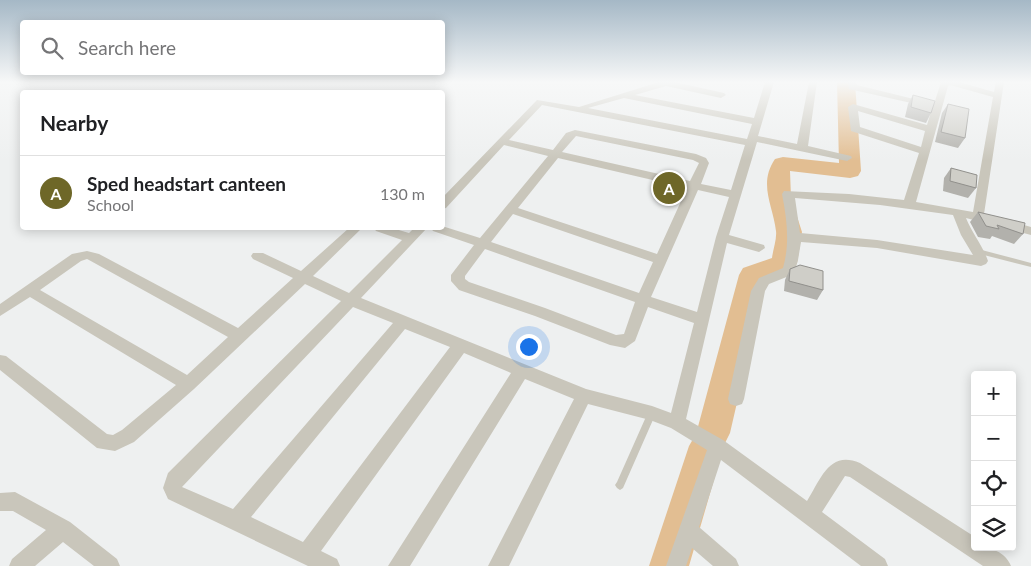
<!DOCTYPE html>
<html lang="en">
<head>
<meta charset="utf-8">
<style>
  :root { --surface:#fff; --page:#f6f6f6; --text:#202124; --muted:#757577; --line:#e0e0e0; --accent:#6e6728 }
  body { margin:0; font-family:Lato,sans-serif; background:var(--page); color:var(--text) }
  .controls { position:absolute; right:15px; bottom:15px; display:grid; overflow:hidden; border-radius:5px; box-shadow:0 2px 12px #0003 }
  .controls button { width:45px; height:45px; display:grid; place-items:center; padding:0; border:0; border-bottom:1px solid var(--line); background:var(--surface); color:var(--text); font:25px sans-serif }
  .you { position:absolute; left:528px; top:346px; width:18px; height:18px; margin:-12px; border:4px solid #fff; border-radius:50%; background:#1a73e8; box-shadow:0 0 0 8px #1a73e833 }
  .badge { display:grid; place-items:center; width:32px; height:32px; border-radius:50%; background:var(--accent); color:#fff; font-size:16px; font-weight:700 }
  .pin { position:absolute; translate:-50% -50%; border:2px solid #fff; box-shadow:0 1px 5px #0006 }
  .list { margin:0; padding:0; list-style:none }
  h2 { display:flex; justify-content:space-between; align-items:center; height:65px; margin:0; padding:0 20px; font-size:21px }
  h2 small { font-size:16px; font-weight:400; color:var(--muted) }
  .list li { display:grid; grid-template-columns:32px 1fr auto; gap:15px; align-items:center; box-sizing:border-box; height:75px; padding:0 20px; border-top:1px solid var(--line) }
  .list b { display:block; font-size:19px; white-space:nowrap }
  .list p { margin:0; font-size:16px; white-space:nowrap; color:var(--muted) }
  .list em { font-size:16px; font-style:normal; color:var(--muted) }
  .icon { flex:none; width:28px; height:28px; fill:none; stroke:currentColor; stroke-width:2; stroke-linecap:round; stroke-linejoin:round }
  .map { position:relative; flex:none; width:1031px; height:566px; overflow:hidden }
  .search { position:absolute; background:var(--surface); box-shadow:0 2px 12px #0003; left:20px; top:20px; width:425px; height:55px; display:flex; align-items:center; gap:12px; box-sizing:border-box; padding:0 18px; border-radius:5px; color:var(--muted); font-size:19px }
  .panel { position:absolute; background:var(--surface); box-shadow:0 2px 12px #0003; left:20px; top:90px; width:425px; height:140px; border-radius:5px }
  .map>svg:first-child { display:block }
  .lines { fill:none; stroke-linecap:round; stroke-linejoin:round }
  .river { fill:#e2be92; fill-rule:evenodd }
  .service { fill:#c9c6bb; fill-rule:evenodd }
  .minor { fill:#c9c6bb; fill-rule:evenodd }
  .wall { fill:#b2b1ac }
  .building { fill:#cfcec8; stroke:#91908c }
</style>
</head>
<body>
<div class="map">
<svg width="1031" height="566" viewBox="0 0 1031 566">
  <rect width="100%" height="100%" fill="#eef0f0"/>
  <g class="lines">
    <path class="river" d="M837,82H855L861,171L858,176L850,178L790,171L791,198L802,232L797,263L793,270L765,281L730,433L724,445L689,566H649L689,446L696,434L739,275L743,268L772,258C773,249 777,239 776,231C773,205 758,184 775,159L783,157L839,163Z"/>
    <g class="service">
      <polygon points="976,249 978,249 1031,263 1031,267 976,253 975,251"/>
      <polygon points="652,409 655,410 656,413 623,488 620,490 617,488 615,485 617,482 649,410"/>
    </g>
    <g class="minor">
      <path d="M659,82H674L724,93L726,95L721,98L666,86L635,95L754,118L765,82H774L758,136L797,144L809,82H817L808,146L851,156L852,158L847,161L757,142L729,235L764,245L765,248L759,252L727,243L686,419L723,440L807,501C821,479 829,450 860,463L975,537V547C990,547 1005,551 1011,566H983L850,477L845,476L822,512L885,559L888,566H861L721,460L699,527L736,559L739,566H713L692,548L686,566H666L707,450L671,428L650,420L588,404L509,566H488L574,399L525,379L410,566H388L511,373L464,353L321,551L337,559L340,566H308L168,499L163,488L168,473L341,301L305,284L194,389L134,442L115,451L97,448L0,370V355L6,356L107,434L113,435L122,430L176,385L30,297L0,316V304L72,254L87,251L99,254L238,328L293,278L253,259L251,256L253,253H263L301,271L349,228H362L313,276L349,293L402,240L376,231L374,228H392L409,233L414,228H427L361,298L586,389L652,406L671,413L694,323L648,307L635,341L625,348L610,345L535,316L459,290L451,281V275L474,245L433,231L431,228H442V226L480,238L548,156L504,145L446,208L442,209V198L537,100L579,107ZM624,98L752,124L747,139L588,108ZM542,105L745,145L731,190L701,184L709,163L706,158L696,154L575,130L566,133L553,150L509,140ZM576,136L693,160L699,163L690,181L562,152ZM558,158L687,188L657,254L518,208ZM698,190L729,197L716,237L697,312L651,297ZM513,214L653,262L639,293L491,242ZM485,249L635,302L624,334L616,335L545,308L469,282L465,279V276ZM87,259L89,260L228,337L187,375L40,290L81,261ZM353,307L393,323L233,509L182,487ZM405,329L450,347L303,542L251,517Z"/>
      <path d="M848,82H856L857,85L934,104L941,82H959L994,92L996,82H1004L984,214L1031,227V235L966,218C972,233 983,246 988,261L986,264L981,266L877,248L801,242L798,260L794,274L769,284L765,291L744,399L742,404L736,406L730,404L728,399L751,291L759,278L783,268C790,243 787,220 782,194L784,191L849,194L904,200L919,153L851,131L848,107L853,104L927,125L933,105L929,107L849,89ZM950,85L993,97L973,212L916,202L948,86ZM858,111L925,131L921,147L860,127ZM795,198L880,205L953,215L961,235L973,255L877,240L800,233Z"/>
      <polygon points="15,492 70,522 117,559 120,566 94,566 63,542 35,566 9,566 12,559 46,530 13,511 0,511 0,493"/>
    </g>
  </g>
  <g class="wall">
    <polygon points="913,95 931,113 926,123 905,117 908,104"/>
    <polygon points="948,104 965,138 958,148 935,142 942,113"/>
    <polygon points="951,168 976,188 968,198 943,191 944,178"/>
    <polygon points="978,212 1023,234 1014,244 992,236 990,239 978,237 970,222"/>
    <polygon points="790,269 823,290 817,300 784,291 785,280"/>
  </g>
  <g class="building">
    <polygon points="913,95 935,101 931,113 911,107"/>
    <polygon points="948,104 969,109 965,138 941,132"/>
    <polygon points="951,168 977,175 976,188 950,181"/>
    <polygon points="978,212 1025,223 1023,234 997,225 999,229 986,226"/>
    <polygon points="800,265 823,271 823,290 789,281 790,269"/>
  </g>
  <linearGradient id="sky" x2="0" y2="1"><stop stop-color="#a5b8c6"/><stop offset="0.51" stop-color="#f7f8f8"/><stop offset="1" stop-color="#f7f8f8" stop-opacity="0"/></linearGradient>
  <rect width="1031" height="161" fill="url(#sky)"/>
</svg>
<div class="controls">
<button>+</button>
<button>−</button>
<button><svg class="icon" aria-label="locate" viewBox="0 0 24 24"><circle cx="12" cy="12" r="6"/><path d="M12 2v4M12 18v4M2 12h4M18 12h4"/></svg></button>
<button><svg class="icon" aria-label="layers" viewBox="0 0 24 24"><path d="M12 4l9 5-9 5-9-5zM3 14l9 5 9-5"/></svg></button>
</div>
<div class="you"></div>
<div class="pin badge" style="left:669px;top:188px">A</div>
<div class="search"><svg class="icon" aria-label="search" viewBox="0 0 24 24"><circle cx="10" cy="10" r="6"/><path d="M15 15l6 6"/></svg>Search here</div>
<section class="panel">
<h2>Nearby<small></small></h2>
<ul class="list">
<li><span class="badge">A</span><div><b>Sped headstart canteen</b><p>School</p></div><em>130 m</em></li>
</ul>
</section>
</div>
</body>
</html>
